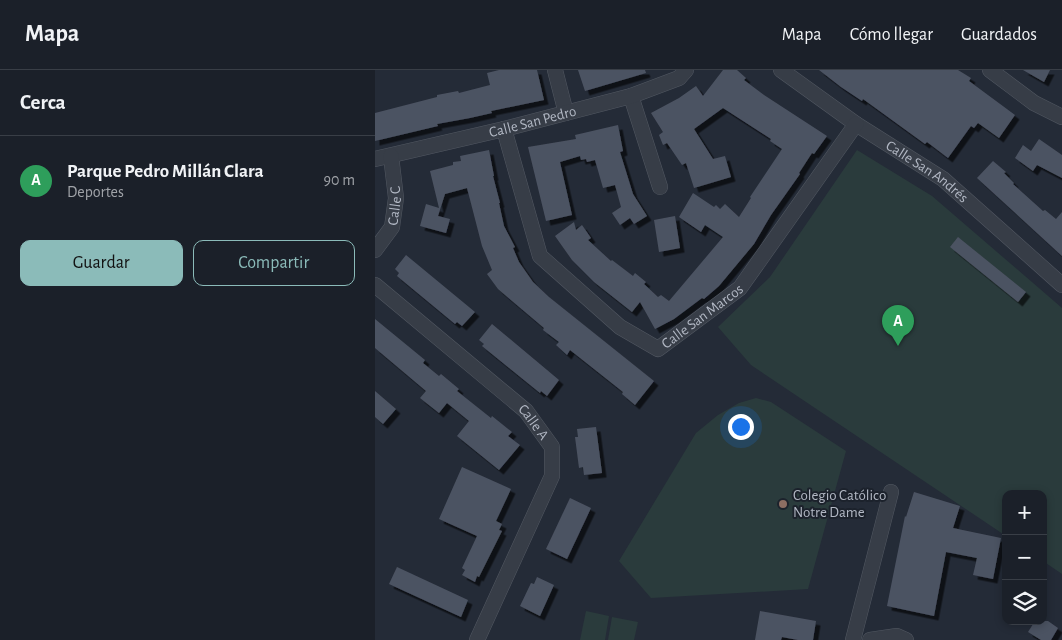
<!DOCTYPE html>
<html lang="es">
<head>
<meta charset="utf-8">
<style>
  :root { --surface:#1b2029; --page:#282d35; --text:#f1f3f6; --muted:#a0a3a8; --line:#393e46; --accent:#8bbbb9 }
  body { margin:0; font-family:"Alegreya Sans",sans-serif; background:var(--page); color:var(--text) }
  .controls { position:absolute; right:15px; bottom:15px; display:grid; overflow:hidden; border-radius:10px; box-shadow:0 2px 8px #0003 }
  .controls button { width:45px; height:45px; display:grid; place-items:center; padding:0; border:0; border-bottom:1px solid var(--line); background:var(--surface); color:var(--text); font:25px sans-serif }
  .you { position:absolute; left:365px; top:356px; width:18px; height:18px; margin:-12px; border:4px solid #fff; border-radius:50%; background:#1a73e8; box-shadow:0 0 0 8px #1a73e833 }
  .badge { display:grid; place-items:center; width:32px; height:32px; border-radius:50%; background:var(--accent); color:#fff; font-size:16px; font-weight:700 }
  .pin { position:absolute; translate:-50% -41px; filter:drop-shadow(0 1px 2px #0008) }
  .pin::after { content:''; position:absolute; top:26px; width:18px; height:15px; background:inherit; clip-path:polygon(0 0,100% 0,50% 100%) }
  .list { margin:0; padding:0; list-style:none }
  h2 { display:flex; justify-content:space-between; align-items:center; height:65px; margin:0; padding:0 20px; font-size:21px }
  h2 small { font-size:16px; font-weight:400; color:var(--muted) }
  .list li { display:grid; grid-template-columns:32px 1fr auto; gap:15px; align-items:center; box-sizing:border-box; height:90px; padding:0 20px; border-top:1px solid var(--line) }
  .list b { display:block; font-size:19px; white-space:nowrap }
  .list p { margin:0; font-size:16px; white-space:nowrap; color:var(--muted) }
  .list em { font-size:16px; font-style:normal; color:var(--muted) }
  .actions { display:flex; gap:10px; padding:15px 20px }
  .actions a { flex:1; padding:11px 0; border:1px solid var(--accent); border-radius:10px; text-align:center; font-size:18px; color:var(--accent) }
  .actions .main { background:var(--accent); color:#111 }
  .icon { flex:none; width:28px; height:28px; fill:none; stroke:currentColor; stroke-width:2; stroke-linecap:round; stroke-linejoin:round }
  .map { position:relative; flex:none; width:687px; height:570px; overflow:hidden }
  header { display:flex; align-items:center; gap:30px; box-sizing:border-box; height:70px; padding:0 25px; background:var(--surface); border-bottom:1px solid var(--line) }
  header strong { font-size:24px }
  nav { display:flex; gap:28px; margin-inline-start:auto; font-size:18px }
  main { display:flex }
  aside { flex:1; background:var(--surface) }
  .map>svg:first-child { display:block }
  .green { fill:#2a3b3c }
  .building { fill:#4c5362; filter:url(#shadow) }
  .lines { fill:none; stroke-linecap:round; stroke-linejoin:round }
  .street-casing { stroke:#525862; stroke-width:16 }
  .street { stroke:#373d47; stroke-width:15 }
  .education-dot { fill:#8d6e63; stroke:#1c222c; stroke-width:2 }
  .labels { text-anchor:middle; stroke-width:4; stroke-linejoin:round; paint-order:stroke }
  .street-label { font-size:15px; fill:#b2b8c4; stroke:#1c222c }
  .poi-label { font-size:15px; fill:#b2b8c4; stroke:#1c222c; text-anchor:start }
</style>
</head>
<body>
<header>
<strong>Mapa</strong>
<nav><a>Mapa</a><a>Cómo llegar</a><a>Guardados</a></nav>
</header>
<main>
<aside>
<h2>Cerca<small></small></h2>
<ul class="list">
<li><span class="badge" style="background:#2e9e5b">A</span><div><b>Parque Pedro Millán Clara</b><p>Deportes</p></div><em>90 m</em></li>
</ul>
<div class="actions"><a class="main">Guardar</a><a>Compartir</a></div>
</aside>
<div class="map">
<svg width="687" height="570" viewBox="0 0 687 570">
  <defs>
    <filter id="shadow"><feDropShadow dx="4.5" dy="4.5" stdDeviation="0" flood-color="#0009"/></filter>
  </defs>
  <rect width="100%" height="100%" fill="#242b37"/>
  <g class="green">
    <polygon points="482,80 557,126 687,238 687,504 668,491 668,424 631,424 631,466 376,295 343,257 395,207"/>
    <polygon points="381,328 396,332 471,381 433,519 276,528 244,491 321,363 343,345 364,333"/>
    <polygon points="211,541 234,546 230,570 205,570"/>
    <polygon points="237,547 263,552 259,570 233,570"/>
  </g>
  <g class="building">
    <polygon points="124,0 162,0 169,30 116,41 117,43 95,48 62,54 63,56 0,71 0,43 62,27 62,25 83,21 84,23 115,15 112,3"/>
    <polygon points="203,0 270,0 271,3 210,21"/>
    <polygon points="348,0 362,0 371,8 369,10 389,25 452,66 439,84 437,83 424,103 425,104 396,145 379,174 344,216 329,229 327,228 299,249 280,259 265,232 257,242 219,212 197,190 180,166 199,152 201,160 207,155 216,168 213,170 236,191 237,190 258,206 260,203 271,212 269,214 283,227 286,225 294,231 348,167 330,155 326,162 304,147 318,123 339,137 341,135 345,139 350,134 364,147 376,128 375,127 407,79 395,71 396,69 348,38 319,59 338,89 350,86 356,107 319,118 311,93 307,95 292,73 288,75 284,65 288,62 276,43 304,28 321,16 328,26"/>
    <polygon points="444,0 583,0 596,8 594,11 640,45 624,68 603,53 599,58 596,56 573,88 552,72 550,74 488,29 487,31 466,17"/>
    <polygon points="648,0 675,0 669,12"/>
    <polygon points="243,55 248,81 245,82 258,124 272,146 259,154 255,148 245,155 237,143 246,137 240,115 228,118 220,90 212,92 211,89 206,90 205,86 185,92 197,145 171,151 153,77 201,69 200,65"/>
    <polygon points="664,69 687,85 687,108 662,95 658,101 640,88 648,75 656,81"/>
    <polygon points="114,80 119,106 118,106 125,133 124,133 129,156 140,177 138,178 144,192 158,212 174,227 279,311 260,335 247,324 248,322 195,280 192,285 181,275 184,272 168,260 169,258 123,219 112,204 117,200 107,176 92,118 70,124 63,146 75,149 71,163 45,156 51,134 64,138 55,101 78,95 78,92 86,91 85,86"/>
    <polygon points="618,91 631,102 629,103 639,113 638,114 668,141 670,140 681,149 687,142 687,186 602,108"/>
    <polygon points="300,146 305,178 284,182 279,150"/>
    <polygon points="583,167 651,222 643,232 575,177"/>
    <polygon points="31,185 100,242 87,256 82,252 80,254 22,206 24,203 20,199"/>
    <polygon points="0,249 50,290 48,293 64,306 66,304 84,319 82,321 116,348 117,346 137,362 133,366 145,375 124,400 82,366 94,351 72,333 64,343 45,328 51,321 0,278"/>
    <polygon points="117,254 184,310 172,326 166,321 165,323 107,276 109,274 104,270"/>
    <polygon points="0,321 21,339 8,354 0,347"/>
    <polygon points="221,357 227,403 209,405 208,397 204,398 200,367 203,367 202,359"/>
    <polygon points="87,397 136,419 121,451 127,454 124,460 127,461 104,507 102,506 100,512 87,505 90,500 87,498 102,466 64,449"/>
    <polygon points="539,422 585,436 578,458 626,468 618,509 598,505 602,488 571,482 559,546 512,536 530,446 531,447"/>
    <polygon points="195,428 216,438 192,489 171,479"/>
    <polygon points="22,497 93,530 86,547 14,514"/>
    <polygon points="162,507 179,515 165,546 145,536 156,513 159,514"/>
    <polygon points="385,541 441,551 438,570 423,570 407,567 406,570 380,570"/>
    <polygon points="660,551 673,551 683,558 676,570 666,570 653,562"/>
  </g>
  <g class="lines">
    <defs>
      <g id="street">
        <polyline points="180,0 191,43"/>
        <path id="s1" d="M406,0L481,54L568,109L687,215"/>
        <polyline points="615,0 659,33 687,47"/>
        <polyline points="256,26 285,117"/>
        <path id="s2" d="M129,59L165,186L245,257L283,279L365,218L481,54"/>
        <path id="s3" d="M0,89L129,59L256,26L304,8L311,0"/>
        <path id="s4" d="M0,180L17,157L21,128L16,86"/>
        <path id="s5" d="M0,215L151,341L177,377V406L102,570"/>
        <polyline points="478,570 516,422"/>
        <polyline points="495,570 522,566 531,570"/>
      </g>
    </defs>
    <use href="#street" class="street-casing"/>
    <use href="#street" class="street"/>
  </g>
  <circle class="education-dot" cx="408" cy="434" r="5"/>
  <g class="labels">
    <g class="street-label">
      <text dy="5" stroke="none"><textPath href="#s3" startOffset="162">Calle San Pedro</textPath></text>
      <text dy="5" stroke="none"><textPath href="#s1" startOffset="178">Calle San Andrés</textPath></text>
      <text dy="5" stroke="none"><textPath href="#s4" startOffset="50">Calle C</textPath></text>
      <text dy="5" stroke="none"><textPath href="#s2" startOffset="338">Calle San Marcos</textPath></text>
      <text dy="5" stroke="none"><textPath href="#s5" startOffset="210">Calle A</textPath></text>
    </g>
    <g class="poi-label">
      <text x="418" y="430">Colegio Católico<tspan x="418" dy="17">Notre Dame</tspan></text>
    </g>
  </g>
</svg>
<div class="controls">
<button>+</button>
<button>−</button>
<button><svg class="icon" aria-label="layers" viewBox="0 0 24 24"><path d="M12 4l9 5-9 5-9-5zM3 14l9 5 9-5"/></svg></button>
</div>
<div class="you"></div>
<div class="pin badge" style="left:523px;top:276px;background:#2e9e5b">A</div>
</div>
</main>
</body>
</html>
